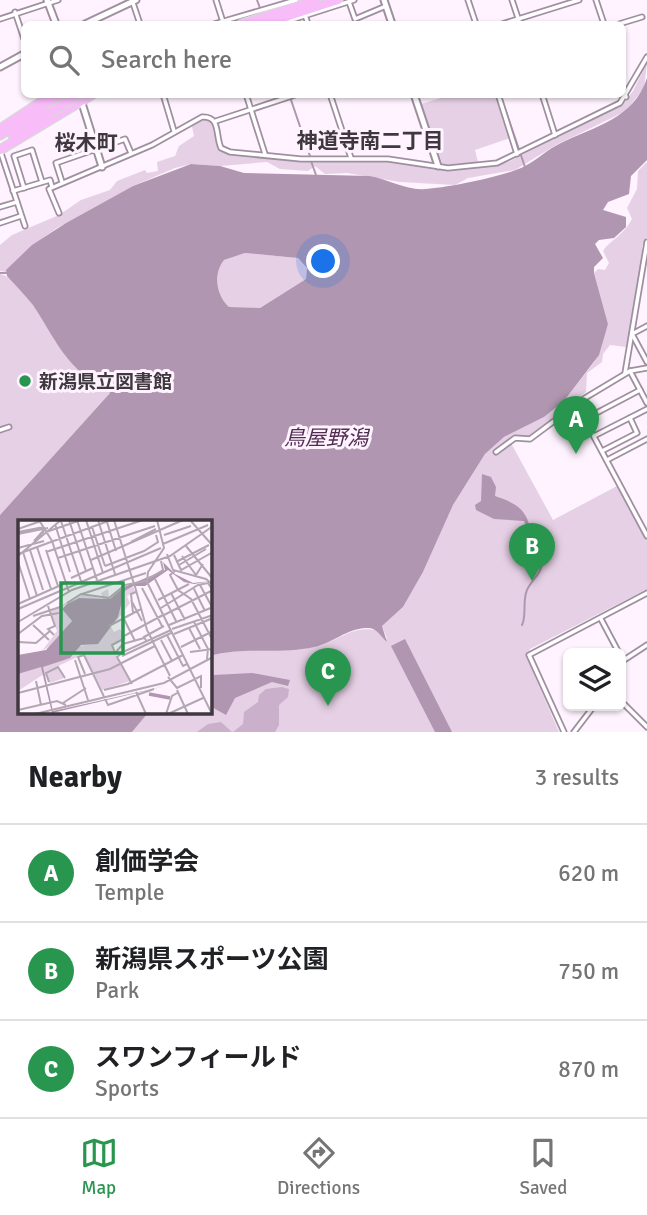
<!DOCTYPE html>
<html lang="en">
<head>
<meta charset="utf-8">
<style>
  :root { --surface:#fff; --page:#f6f6f6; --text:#202124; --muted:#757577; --line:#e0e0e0; --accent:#29964f }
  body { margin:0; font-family:Signika,"Noto Sans JP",sans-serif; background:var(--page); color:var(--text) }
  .controls { position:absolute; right:21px; bottom:21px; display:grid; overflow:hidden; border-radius:10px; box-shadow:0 2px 5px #0004 }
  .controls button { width:63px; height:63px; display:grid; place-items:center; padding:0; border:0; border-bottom:2px solid var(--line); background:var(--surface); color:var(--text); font:35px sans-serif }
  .you { position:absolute; left:324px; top:262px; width:24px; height:24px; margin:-18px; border:5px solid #fff; border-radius:50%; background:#1a73e8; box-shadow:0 0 0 10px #1a73e833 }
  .badge { display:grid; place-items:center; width:46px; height:46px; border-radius:50%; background:var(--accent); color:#fff; font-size:23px; font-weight:700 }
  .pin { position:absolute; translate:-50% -58px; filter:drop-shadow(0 2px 4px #0008) }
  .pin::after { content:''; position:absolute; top:37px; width:24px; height:21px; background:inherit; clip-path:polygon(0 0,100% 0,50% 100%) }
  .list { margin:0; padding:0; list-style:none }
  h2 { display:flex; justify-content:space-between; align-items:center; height:91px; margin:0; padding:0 28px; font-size:30px }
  h2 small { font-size:23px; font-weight:400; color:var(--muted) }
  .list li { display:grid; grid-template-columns:46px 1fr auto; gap:21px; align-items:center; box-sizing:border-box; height:98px; padding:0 28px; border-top:2px solid var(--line) }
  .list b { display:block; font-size:26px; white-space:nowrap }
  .list p { margin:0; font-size:23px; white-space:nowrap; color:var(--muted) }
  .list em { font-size:23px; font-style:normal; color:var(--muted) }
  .icon { flex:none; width:38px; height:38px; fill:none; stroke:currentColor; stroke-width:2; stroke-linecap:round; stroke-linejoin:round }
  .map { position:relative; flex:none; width:647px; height:732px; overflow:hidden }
  .search { position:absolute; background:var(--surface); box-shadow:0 2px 5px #0004; left:21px; right:21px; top:21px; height:77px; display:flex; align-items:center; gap:18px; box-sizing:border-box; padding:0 24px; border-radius:10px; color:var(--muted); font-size:26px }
  .sheet { height:385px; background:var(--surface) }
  nav { display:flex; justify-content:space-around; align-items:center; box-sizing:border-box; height:98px; border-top:2px solid var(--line); background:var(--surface); font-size:19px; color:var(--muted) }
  nav a { display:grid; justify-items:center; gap:4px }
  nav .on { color:var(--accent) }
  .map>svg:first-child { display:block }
  .green { fill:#e6d0e5 }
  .forest { fill:#cbb0cb }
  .water { fill:#b096b0; fill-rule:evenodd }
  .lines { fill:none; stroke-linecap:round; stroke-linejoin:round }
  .stream { stroke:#b096b0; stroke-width:2 }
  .street-casing { stroke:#a08fa0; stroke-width:7 }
  .secondary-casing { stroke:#a08fa0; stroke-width:9 }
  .highway-casing { stroke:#d9d7d9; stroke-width:11 }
  .street { stroke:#fff; stroke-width:3.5 }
  .secondary { stroke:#fff; stroke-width:5 }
  .highway { stroke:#f8bcf8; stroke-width:8 }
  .highway-bridge-casing { stroke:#d9d7d9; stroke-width:11; stroke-linecap:butt }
  .highway-bridge { stroke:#f8bcf8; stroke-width:8 }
  .poi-dot { fill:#29964f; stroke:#fef3fe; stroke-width:2.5 }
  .labels { text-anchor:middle; stroke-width:6; stroke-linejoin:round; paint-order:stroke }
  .poi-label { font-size:19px; font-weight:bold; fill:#3f383f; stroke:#fef3fe; text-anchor:start }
  .neighbourhood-label { font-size:21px; font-weight:bold; fill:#3f383f; stroke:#fef3fe }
  .water-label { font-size:21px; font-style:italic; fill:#512c51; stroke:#fef3fe }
  .inset-river { fill:none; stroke:#b096b0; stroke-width:3.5 }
  .inset-road { fill:none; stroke:#b2a8b2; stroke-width:2 }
  .view { fill:#29964f; fill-opacity:0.15; stroke:#29964f; stroke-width:3.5 }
  .inset-edge { fill:none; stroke:#3f383f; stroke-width:3.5 }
</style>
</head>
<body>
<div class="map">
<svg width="647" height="732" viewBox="0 0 647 732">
  <rect width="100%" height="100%" fill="#fef3fe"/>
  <g class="green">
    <path d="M647,63L644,88L626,111L556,145L515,170L468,178L455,185L400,182L347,173L325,174L315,166L308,171L280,169L267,162L220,166L191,164L175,168L133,186L57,228L33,245L6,272L0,271V245L12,235L59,215L81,200L110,190L117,181L145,170L147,173L158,171L157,162L175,156L179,146L194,136L191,122L208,118L214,124L217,145L229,154C281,159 334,158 386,161C429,164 467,175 510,161L622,105L633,91Z"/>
    <polygon points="451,95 497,95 510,138 475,150 478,162 443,165 421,104"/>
    <path d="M647,162V237L642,246V270L626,347L610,345L603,354L602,362L587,373L586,392L532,437H516L511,443L553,520L619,485L647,541V589L530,649L526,656L559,732H132L148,713H210V656C245,645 285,656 320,645C342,639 351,626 377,630L384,639L387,638L382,626L403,607L423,572L453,505L485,454L504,437L544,417L564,401L595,361L608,324L594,273L598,269L605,270L609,263L603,251C609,241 623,236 632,219L627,208L637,189L638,171Z"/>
    <path d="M245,253L298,258L307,268L306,279L260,308L229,307C216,295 213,274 224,260Z"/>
    <path d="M0,274C39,283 58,379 107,384L110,393L0,515Z"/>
  </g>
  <g class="forest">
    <polygon points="282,687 289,689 288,697 279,705 279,725 275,732 233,732 243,724 244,712 258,702 259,695 266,689"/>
    <polygon points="221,722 232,732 197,732 208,724"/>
  </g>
  <g class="water">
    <path d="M647,78V160L631,176L629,194L608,202L603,210L626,217V227L614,238L599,240L595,244L603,258L594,267V273L608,324L599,355L564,401L544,417L504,437L485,454L453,505L423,572L403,607L382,626L387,642C379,635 377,627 366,628C346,629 333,643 314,647C280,655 243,646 210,656V522H19V713H148L132,732H0V515L110,393L107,384C71,380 51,331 33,305C25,295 16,286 7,276L6,270L32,245L66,223L133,186L191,164L220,166L244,173L369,176C388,179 408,191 425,189C446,188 507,176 525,166C537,160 548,149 561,143C595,126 634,119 647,78ZM245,253L298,258L307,268L306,279L260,308L229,307C216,295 213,274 224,260Z"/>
    <path d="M482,474L491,477L496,487L495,496C513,502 526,508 530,528L539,533V542L545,544L538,549L542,560L532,545L524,521L494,519L476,510L475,505L481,501Z"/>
    <polygon points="405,639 452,732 435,732 391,646"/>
    <polygon points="252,673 290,680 288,686 272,682 235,698 226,715 210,706 210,678 214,675"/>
  </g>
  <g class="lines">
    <g class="stream">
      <polyline points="257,0 260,8"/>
      <polyline points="470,0 478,24"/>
      <polyline points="289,94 310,156"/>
      <polyline points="500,94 525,167"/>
      <polyline points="311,161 316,175"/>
      <polyline points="0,273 8,273"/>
      <path d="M522,625C527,614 522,602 527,590C532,579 543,573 542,560"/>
    </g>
    <defs>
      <g id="street">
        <polyline points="132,0 140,24"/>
        <polyline points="216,0 223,22"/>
        <polyline points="468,0 476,24"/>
        <polyline points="512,0 520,24"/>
        <polyline points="596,0 604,24"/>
        <polyline points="349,2 355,19 386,6"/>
        <polyline points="15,12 24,39"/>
        <polyline points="305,15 308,24"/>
        <polyline points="0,19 58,0"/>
        <polyline points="214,24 296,0"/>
        <polyline points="279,24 354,0"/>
        <polyline points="502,24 579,0"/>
        <polyline points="619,24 642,17"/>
        <polyline points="622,86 626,97"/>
        <polyline points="163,94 174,131"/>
        <polyline points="246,94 265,154"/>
        <polyline points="330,94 351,158"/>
        <polyline points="498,94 517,154"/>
        <polyline points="542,94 555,135"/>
        <polyline points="216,121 298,94"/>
        <polyline points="1,153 25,226"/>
        <polyline points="62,182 56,163 125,139 131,153"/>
        <polyline points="24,188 14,156 32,150 42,182"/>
        <polyline points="13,191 50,180 52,187"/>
        <polyline points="0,207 17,202"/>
        <path d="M59,213L49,189L152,145L202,117C221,116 215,135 221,148L230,152L301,159H388L448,168L497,163L620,103L647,57"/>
        <polyline points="0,223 21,216"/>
        <polyline points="632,334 647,362"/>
        <polyline points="632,334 647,326"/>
        <polyline points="630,371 647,403"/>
        <polyline points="625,373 647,242"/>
        <polyline points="577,405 647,536"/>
        <polyline points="585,419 640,390"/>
        <polyline points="0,430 9,427"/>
        <polyline points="594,436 647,409"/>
        <polyline points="602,451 637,433 630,418"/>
        <polyline points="496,452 515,438 530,439 585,398 630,371 647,368"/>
        <polyline points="607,460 647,439"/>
        <polyline points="601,619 619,653"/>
        <polyline points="621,662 647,645"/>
        <polyline points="621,701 647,727"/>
        <polyline points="564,732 529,655 647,593"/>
        <polyline points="574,732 594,706"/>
      </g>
      <g id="secondary">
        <polyline points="47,0 56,24"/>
        <polyline points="384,0 392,24"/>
        <polyline points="85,24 136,0"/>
        <polyline points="0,67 24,54"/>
        <polyline points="414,94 438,166"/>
        <polyline points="81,100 102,167"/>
      </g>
      <g id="highway">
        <polyline points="242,24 316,0"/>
        <polyline points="264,24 338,0"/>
        <polyline points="0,129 53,94"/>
        <polyline points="0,135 66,94"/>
        <polyline points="13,136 49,113"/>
        <polyline points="0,150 93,94"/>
      </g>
    </defs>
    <use href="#street" class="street-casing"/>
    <use href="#secondary" class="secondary-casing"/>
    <use href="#highway" class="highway-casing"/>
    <use href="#street" class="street"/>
    <use href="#secondary" class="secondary"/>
    <use href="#highway" class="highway"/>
    <defs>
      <polyline id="highway-bridge" points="49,113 81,94"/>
    </defs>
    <use href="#highway-bridge" class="highway-bridge-casing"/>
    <use href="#highway-bridge" class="highway-bridge"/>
  </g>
  <circle class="poi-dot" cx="25" cy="381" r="7"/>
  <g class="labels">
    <g class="poi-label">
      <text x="39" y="388">新潟県立図書館</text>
    </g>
    <g class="neighbourhood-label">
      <text x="370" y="148">神道寺南二丁目</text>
      <text x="86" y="150">桜木町</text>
    </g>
    <g class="water-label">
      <text x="326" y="445">鳥屋野潟</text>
    </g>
  </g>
  <g transform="translate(18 520)">
    <rect width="194" height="194" fill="#fef3fe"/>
    <path d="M107,65L103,73L92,79L61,78L46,86L44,89L54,101L32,126L24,131L39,111L32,92L63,74L85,79L83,73L90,69L91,78ZM115,66L117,72L109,76L112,83L99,100L92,105L96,112L102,109L107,118L94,125L112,161L84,170L66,134L40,146L46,158L32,163L26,154L0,171L2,153L51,138L62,126L80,123L90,106L100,97L107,71Z" fill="#e6d0e5"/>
    <path d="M194,33L157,54L175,63L194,61L176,64L166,62L150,50L127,66H115L107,71L100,97L80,124L63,125L52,138L25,147L35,191L148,166L34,193L23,147L0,154V135L28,130L54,101L44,89L49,84L61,78L92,79L106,67L147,50L145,42L157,54Z" fill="#b096b0"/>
    <path class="inset-river" d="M131,174L152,178"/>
    <path class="inset-road" d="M21,0L34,21L51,72M51,0L68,51M59,0L79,60M68,0L85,53M80,0L97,54M96,0L116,64M139,0L146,28L130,52L129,62L194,194M172,0L195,26M43,1L63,61M89,2L98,31M37,4L52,52M74,7L87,46M0,9L23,1M26,10L16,21L26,11M0,12L26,7M28,12L63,0M0,14L30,8M146,15L173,6M113,22L138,9M145,24L190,5M168,26L195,59M19,27L33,69M0,28L26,21M12,30L25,70M28,30L40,66M5,32L19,76M28,32L125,0M0,34L93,0M149,34L155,50L188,59L195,65M156,35L163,50L195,32M0,36L43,0M164,36L178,55L185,44M40,38L137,6M73,40L165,0M0,42L12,79M158,42L191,25M161,45L188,29M87,46L126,31L140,22L138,15M157,51L152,55L160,70L173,79L195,121M53,58L75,48M130,59L145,50L143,41M137,59L158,101M116,63L129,110L152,156M182,65L194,87M175,67L187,91M124,68L144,106M153,73L167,100M64,74L128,53M113,80L124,101M140,80L171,64M49,83L63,74L91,78L107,65L128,61M0,84L50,62M30,86L37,106L30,109L36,115M143,88L180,65L190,63L195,71M0,89L143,28M115,93L113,74L118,72M104,95L117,121M146,95L195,70M15,96L42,87M0,102L54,70L152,36L195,6M176,102L190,129L189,139M15,105L31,120M151,105L195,87M91,106L123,89M171,108L182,129M154,109L195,95M0,114L24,96L41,93M156,114L195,98M149,115L165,146L169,144M106,116L145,95M143,120L154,141M0,122L18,123L32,111M129,122L126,117L146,106M163,127L195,111M172,132L195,129M97,133L105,124L126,118M97,133L94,125L107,118M104,136L153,113M57,140L70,180M103,144L114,164M103,144L99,137L107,131L153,110M67,154L60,137L66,135L90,185L136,169M150,157L159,168L183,156V168M18,161L23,185M31,162L28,153L40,147L47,158M86,170L110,164L165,135M159,170L170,194M118,172L128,194M0,173L92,149L137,126M45,183L68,168M0,190L39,181L48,185M17,194L146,163L195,137M148,194L154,176L161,172M150,194L185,178"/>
    <path class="view" d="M43,63H105V133H43Z"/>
    <rect width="194" height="194" class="inset-edge"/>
  </g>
</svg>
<div class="controls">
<button><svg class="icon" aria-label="layers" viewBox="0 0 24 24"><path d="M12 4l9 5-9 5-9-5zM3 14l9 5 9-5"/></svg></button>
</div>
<div class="you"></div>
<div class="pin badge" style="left:576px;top:454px">A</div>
<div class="pin badge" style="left:532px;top:581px">B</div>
<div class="pin badge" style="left:328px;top:706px">C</div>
<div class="search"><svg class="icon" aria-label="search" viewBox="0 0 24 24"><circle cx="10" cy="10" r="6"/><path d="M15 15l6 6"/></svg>Search here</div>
</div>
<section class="sheet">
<h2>Nearby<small>3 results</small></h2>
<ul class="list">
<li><span class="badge">A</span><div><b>創価学会</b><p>Temple</p></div><em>620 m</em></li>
<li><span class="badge">B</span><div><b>新潟県スポーツ公園</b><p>Park</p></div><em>750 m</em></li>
<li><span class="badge">C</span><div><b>スワンフィールド</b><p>Sports</p></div><em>870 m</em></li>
</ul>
</section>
<nav>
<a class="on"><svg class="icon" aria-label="map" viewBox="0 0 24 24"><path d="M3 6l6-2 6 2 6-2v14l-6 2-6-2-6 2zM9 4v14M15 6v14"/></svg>Map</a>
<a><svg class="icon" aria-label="directions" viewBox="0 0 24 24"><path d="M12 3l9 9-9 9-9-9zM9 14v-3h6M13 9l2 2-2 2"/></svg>Directions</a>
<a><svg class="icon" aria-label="saved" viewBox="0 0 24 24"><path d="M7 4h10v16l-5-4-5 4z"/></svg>Saved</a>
</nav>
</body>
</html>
